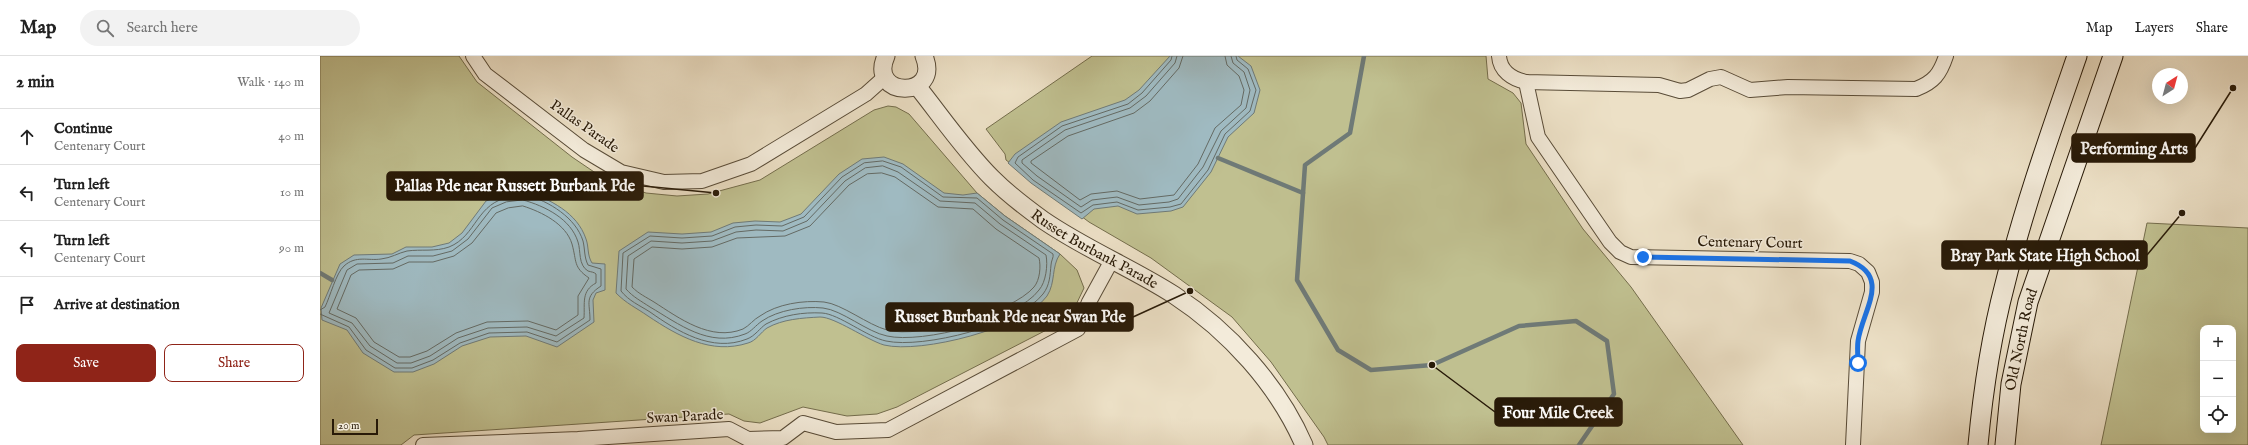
<!DOCTYPE html>
<html lang="en">
<head>
<meta charset="utf-8">
<style>
  :root { --surface:#fff; --page:#f2f2f2; --text:#222; --muted:#767676; --line:#e0e0e0; --accent:#8f2418 }
  body { margin:0; font-family:"IM FELL English",serif; background:var(--page); color:var(--text) }
  .controls { position:absolute; right:12px; bottom:12px; display:grid; overflow:hidden; border-radius:8px; box-shadow:0 4px 16px #0002 }
  .controls button { width:36px; height:36px; display:grid; place-items:center; padding:0; border:0; border-bottom:1px solid var(--line); background:var(--surface); color:var(--text); font:20px sans-serif }
  .compass { position:absolute; left:1832px; top:12px; width:36px; height:36px; border-radius:50%; background:var(--surface); box-shadow:0 4px 16px #0002; rotate:36deg }
  .scale { position:absolute; left:12px; bottom:10px; width:46px; box-sizing:border-box; padding-left:4px; border:2px solid #281a08; border-top:0; font-size:11px; line-height:14px; white-space:nowrap; color:#281a08; -webkit-text-stroke:3px #f3ebda; paint-order:stroke }
  .stop { position:absolute; width:12px; height:12px; margin:-9px; border:3px solid #1a73e8; border-radius:50%; background:#fff }
  .stop.end { background:#1a73e8; border-color:#fff; box-shadow:0 1px 4px #0008 }
  .list { margin:0; padding:0; list-style:none }
  h2 { display:flex; justify-content:space-between; align-items:center; height:52px; margin:0; padding:0 16px; font-size:17px }
  h2 small { font-size:13px; font-weight:400; color:var(--muted) }
  .list li { display:grid; grid-template-columns:26px 1fr auto; gap:12px; align-items:center; box-sizing:border-box; height:56px; padding:0 16px; border-top:1px solid var(--line) }
  .list b { display:block; font-size:15px; white-space:nowrap }
  .list p { margin:0; font-size:13px; white-space:nowrap; color:var(--muted) }
  .list em { font-size:13px; font-style:normal; color:var(--muted) }
  .actions { display:flex; gap:8px; padding:12px 16px }
  .actions a { flex:1; padding:9px 0; border:1px solid var(--accent); border-radius:8px; text-align:center; font-size:14px; color:var(--accent) }
  .actions .main { background:var(--accent); color:#fff }
  .icon { flex:none; width:22px; height:22px; fill:none; stroke:currentColor; stroke-width:2; stroke-linecap:round; stroke-linejoin:round }
  .map { position:relative; flex:none; width:1928px; height:389px; overflow:hidden }
  header { display:flex; align-items:center; gap:24px; box-sizing:border-box; height:56px; padding:0 20px; background:var(--surface); border-bottom:1px solid var(--line) }
  header strong { font-size:19px }
  nav { display:flex; gap:22px; margin-inline-start:auto; font-size:14px }
  .search { width:280px; height:36px; background:var(--page); display:flex; align-items:center; gap:10px; box-sizing:border-box; padding:0 14px; border-radius:22px; color:var(--muted); font-size:15px }
  main { display:flex }
  aside { flex:1; background:var(--surface) }
  .map>svg:first-child { display:block }
  .green { fill:#c0c090; stroke:#746d4c; fill-rule:evenodd }
  .water { fill:#9fbac1; stroke:#6f7a77 }
  .lines { fill:none; stroke-linecap:round; stroke-linejoin:round }
  .shore { stroke:#646a64; stroke-width:1 }
  .stream { stroke:#6f7a77; stroke-width:4.5 }
  .minor-casing { stroke:#594c38; stroke-width:16 }
  .tertiary-casing { stroke:#594c38; stroke-width:19 }
  .secondary-casing { stroke:#281a08; stroke-width:21 }
  .minor { stroke:#f3ebda; stroke-width:14 }
  .tertiary { stroke:#f3ebda; stroke-width:17 }
  .secondary { stroke:#f3ebda; stroke-width:19 }
  .route { stroke:#1a73e8; stroke-width:5 }
  .labels { text-anchor:middle; stroke-width:3; stroke-linejoin:round; paint-order:stroke }
  .street-label { font-size:15px; fill:#281a08; stroke:#f3ebda }
  .leader { fill:none; stroke:#281a08; stroke-width:1.5 }
  .callout-dot { fill:#281a08; stroke:#f3ebda; stroke-width:1.5 }
  .callout { fill:#281a08; stroke:#281a08; stroke-width:1.5 }
  .callout-label { font-size:16px; text-anchor:middle; font-weight:bold; fill:#fff }
</style>
</head>
<body>
<header>
<strong>Map</strong>
<div class="search"><svg class="icon" aria-label="search" viewBox="0 0 24 24"><circle cx="10" cy="10" r="6"/><path d="M15 15l6 6"/></svg>Search here</div>
<nav><a>Map</a><a>Layers</a><a>Share</a></nav>
</header>
<main>
<aside>
<h2>2 min<small>Walk · 140 m</small></h2>
<ul class="list">
<li><svg class="icon" aria-label="ahead" viewBox="0 0 24 24"><path d="M12 20V5M6 11l6-6 6 6"/></svg><div><b>Continue</b><p>Centenary Court</p></div><em>40 m</em></li>
<li><svg class="icon" aria-label="left" viewBox="0 0 24 24"><path d="M17 20v-9H6M10 6l-5 5 5 5"/></svg><div><b>Turn left</b><p>Centenary Court</p></div><em>10 m</em></li>
<li><svg class="icon" aria-label="left" viewBox="0 0 24 24"><path d="M17 20v-9H6M10 6l-5 5 5 5"/></svg><div><b>Turn left</b><p>Centenary Court</p></div><em>90 m</em></li>
<li><svg class="icon" aria-label="arrive" viewBox="0 0 24 24"><path d="M6 21V4h12l-3 4 3 4H6"/></svg><div><b>Arrive at destination</b></div></li>
</ul>
<div class="actions"><a class="main">Save</a><a>Share</a></div>
</aside>
<div class="map">
<svg width="1928" height="389" viewBox="0 0 1928 389">
  <rect width="100%" height="100%" fill="#ece0c6"/>
  <filter id="stains"><feTurbulence type="fractalNoise" baseFrequency=".005" numOctaves="4"/><feColorMatrix values="0 0 0 0 .2 0 0 0 0 .09 0 0 0 0 .02 0 0 0 .5 -.17"/></filter>
  <radialGradient id="worn" r=".72"><stop offset=".6" stop-color="#630" stop-opacity="0"/><stop offset="1" stop-color="#630" stop-opacity=".3"/></radialGradient>
  <g class="green">
    <polygon points="0,0 139,0 157,26 252,101 283,122 326,137 357,140 388,138 440,124 554,54 568,50 576,51 589,58 657,137 685,160 740,198 757,214 764,232 753,255 742,266 577,351 557,358 527,360 483,351 440,367 424,365 409,358 94,379 81,389 0,389"/>
    <polygon points="772,0 1166,0 1168,23 1193,37 1201,47 1206,88 1263,173 1311,231 1423,389 1008,389 1004,381 951,306 912,261 831,202 769,166 686,104 685,98 666,73"/>
    <path d="M1827,167L1928,172V389H1781ZM1883,272H1913V374H1883Z"/>
  </g>
  <g class="water">
    <polygon points="850,0 918,0 931,10 940,34 934,57 908,81 891,116 863,151 851,155 817,158 798,150 774,153 762,163 711,127 688,107 695,98 741,66 805,44 819,34"/>
    <path d="M564,101L583,108L624,137L643,139L657,137L685,160L740,198C731,211 736,226 727,240C704,272 601,298 564,289C547,284 515,261 500,261C482,262 463,263 447,272C441,276 436,285 428,287C391,299 358,280 328,260C315,251 307,248 296,237L299,195L328,176L362,178L391,176L413,167L435,165L460,166L481,158L519,118L542,103Z"/>
    <path d="M205,134C230,144 257,156 266,183C269,191 267,199 272,207L285,208V234L276,237L273,244L274,266L237,291L206,280L170,281L142,290L114,308L93,316H74L43,297L27,274L2,264L1,252L20,208L34,199L72,198L86,191H112L129,187L142,177L166,145L184,138Z"/>
  </g>
  <g class="lines">
    <g class="shore">
      <polyline points="852,0 851,4 822,37 808,48 742,70 698,101 695,107 713,124 761,157 773,149 797,146 818,154 850,151 861,148 888,114 905,78 930,55 936,34 928,13 917,4 916,0"/>
      <polyline points="857,0 855,7 826,40 810,52 745,74 702,104 702,107 717,120 761,151 772,144 797,141 819,149 849,146 858,143 883,111 901,75 926,52 930,34 924,16 913,7 911,0"/>
      <polyline points="863,0 859,12 830,45 814,57 748,80 711,105 711,107 760,144 771,138 797,135 820,143 854,139 878,108 895,72 921,49 924,34 919,20 907,9 905,0"/>
      <path d="M563,105L581,111L623,141L657,142L683,164L733,198C734,201 731,205 731,209C730,219 730,229 723,238C699,269 603,293 566,285C547,281 519,258 502,257C483,256 463,259 446,268C440,272 435,280 427,283C392,297 357,275 330,256C319,249 309,245 301,235L303,197L330,180L362,182L392,180L415,171L436,169L462,170L484,161L522,121L544,107Z"/>
      <path d="M563,110L578,116L620,145L655,147L680,168L726,199C728,209 726,226 719,234C697,264 602,288 567,280C547,276 522,254 503,252C484,250 458,254 442,265C436,269 431,276 425,278C389,292 359,268 330,251C321,245 313,241 306,233L308,200L331,185L362,187L392,185L416,176L436,174L463,175L487,165L525,125L545,112Z"/>
      <path d="M562,117L575,121L618,151L653,153L676,173L719,202C721,210 720,224 714,231C692,257 600,283 567,274C548,269 522,248 504,246C483,244 457,248 440,260C434,263 429,270 423,273C391,286 359,262 334,246C326,241 319,238 312,231L314,203L332,191L362,193L392,191L417,182L465,180L490,170L529,129L547,118Z"/>
      <path d="M203,144C225,150 251,163 258,186C261,195 258,209 268,215C271,216 274,216 276,218V227C261,235 265,247 264,262L236,280L207,271L168,272L138,282L110,300L91,307H77L50,290L32,267L9,257L27,214L37,208L73,207L88,200H113L132,195L148,183L172,152L186,146Z"/>
      <path d="M203,150C222,156 246,168 252,188C257,206 253,211 269,222L258,240V259L236,274L208,265L167,266L136,277L107,295L90,301H79L54,286L36,262L17,253L31,219L39,214L73,213L89,206H113L134,200L152,187L176,157L188,152Z"/>
      <path d="M0,254L5,251C10,241 16,217 24,210C36,199 48,205 61,203C71,202 78,197 87,195C101,193 115,196 129,191C157,180 156,146 191,141C196,140 202,138 206,139C229,145 256,162 263,185C265,193 264,201 268,209L281,213V230C264,241 270,247 270,264L237,286L207,276L169,277L140,287L113,304L92,312H75L46,294L29,271L0,258"/>
    </g>
    <g class="stream">
      <polyline points="1044,0 1030,77 985,109 977,224 1018,294 1051,314 1112,309 1199,270 1256,265 1287,285 1294,338 1259,389"/>
      <polyline points="898,102 983,137"/>
      <polyline points="0,217 12,224"/>
    </g>
    <defs>
      <g id="minor">
        <polyline points="153,0 165,18 264,94 301,116 344,126 382,125 431,108 546,38 565,21"/>
        <path d="M1179,0C1180,15 1192,23 1206,26L1339,29L1360,35L1368,34L1390,23L1401,21L1430,34L1468,31L1596,33C1614,26 1620,18 1626,0"/>
        <polyline points="1206,26 1218,81 1290,186 1300,196 1311,201 1530,205 1539,208 1548,216 1552,226 1552,236 1538,285 1533,389"/>
        <polyline points="103,389 258,383 409,373 428,383 463,382 483,367 516,376 568,374 758,273 769,246 792,204"/>
      </g>
      <g id="tertiary">
        <path d="M566,0C547,42 622,44 604,0"/>
        <path id="s1" d="M597,30C621,60 644,94 672,122C687,137 705,151 723,164C765,193 812,212 854,239C909,275 958,329 984,389"/>
      </g>
      <g id="secondary">
        <path d="M1658,389C1663,335 1671,281 1685,228C1704,151 1731,75 1757,0"/>
        <path id="s2" d="M1685,389L1691,328L1708,246L1793,0"/>
      </g>
    </defs>
    <use href="#minor" class="minor-casing"/>
    <use href="#tertiary" class="tertiary-casing"/>
    <use href="#secondary" class="secondary-casing"/>
    <use href="#minor" class="minor"/>
    <use href="#tertiary" class="tertiary"/>
    <use href="#secondary" class="secondary"/>
  </g>
  <g class="lines">
    <path class="route" d="M1323,201L1530,205C1572,221 1542,255 1538,285C1537,292 1538,300 1538,307"/>
  </g>
  <g class="labels">
    <g class="street-label">
      <text transform="translate(265 70) rotate(35)" y="5">Pallas Parade</text>
      <text transform="translate(1430 186) rotate(1)" y="5">Centenary Court</text>
      <text dy="5" stroke="none"><textPath href="#s1" startOffset="244">Russet Burbank Parade</textPath></text>
      <text dy="5" stroke="none"><textPath href="#s2" startOffset="107">Old North Road</textPath></text>
      <text transform="translate(365 360) rotate(-3)" y="5">Swan Parade</text>
    </g>
  </g>
  <path class="leader" d="M1913 32L1875 92M396 137L323 130M1862 157L1827 199M870 235L813 261M1112 309L1175 356"/>
  <g class="callout-dot">
    <circle cx="1913" cy="32" r="4"/>
    <circle cx="396" cy="137" r="4"/>
    <circle cx="1862" cy="157" r="4"/>
    <circle cx="870" cy="235" r="4"/>
    <circle cx="1112" cy="309" r="4"/>
  </g>
  <g class="callout">
    <rect x="1752" y="78" width="123" height="28" rx="4"/>
    <rect x="67" y="116" width="256" height="28" rx="4"/>
    <rect x="1622" y="185" width="205" height="28" rx="4"/>
    <rect x="566" y="247" width="247" height="28" rx="4"/>
    <rect x="1175" y="342" width="127" height="28" rx="4"/>
  </g>
  <g class="callout-label">
    <text x="1814" y="98">Performing Arts</text>
    <text x="195" y="135">Pallas Pde near Russett Burbank Pde</text>
    <text x="1725" y="205">Bray Park State High School</text>
    <text x="690" y="266">Russet Burbank Pde near Swan Pde</text>
    <text x="1238" y="362">Four Mile Creek</text>
  </g>
  <rect width="100%" height="100%" filter="url(#stains)"/>
  <rect width="100%" height="100%" fill="url(#worn)"/>
</svg>
<div class="controls">
<button>+</button>
<button>−</button>
<button><svg class="icon" aria-label="locate" viewBox="0 0 24 24"><circle cx="12" cy="12" r="6"/><path d="M12 2v4M12 18v4M2 12h4M18 12h4"/></svg></button>
</div>
<svg class="compass" viewBox="-18 -18 36 36"><path d="M0-13l5 13h-10z" fill="#e53935"/><path d="M0 13l5-13h-10z" fill="#767676"/></svg>
<div class="scale">20 m</div>
<div class="stop" style="left:1538px;top:307px"></div>
<div class="stop end" style="left:1323px;top:201px"></div>
</div>
</main>
</body>
</html>
